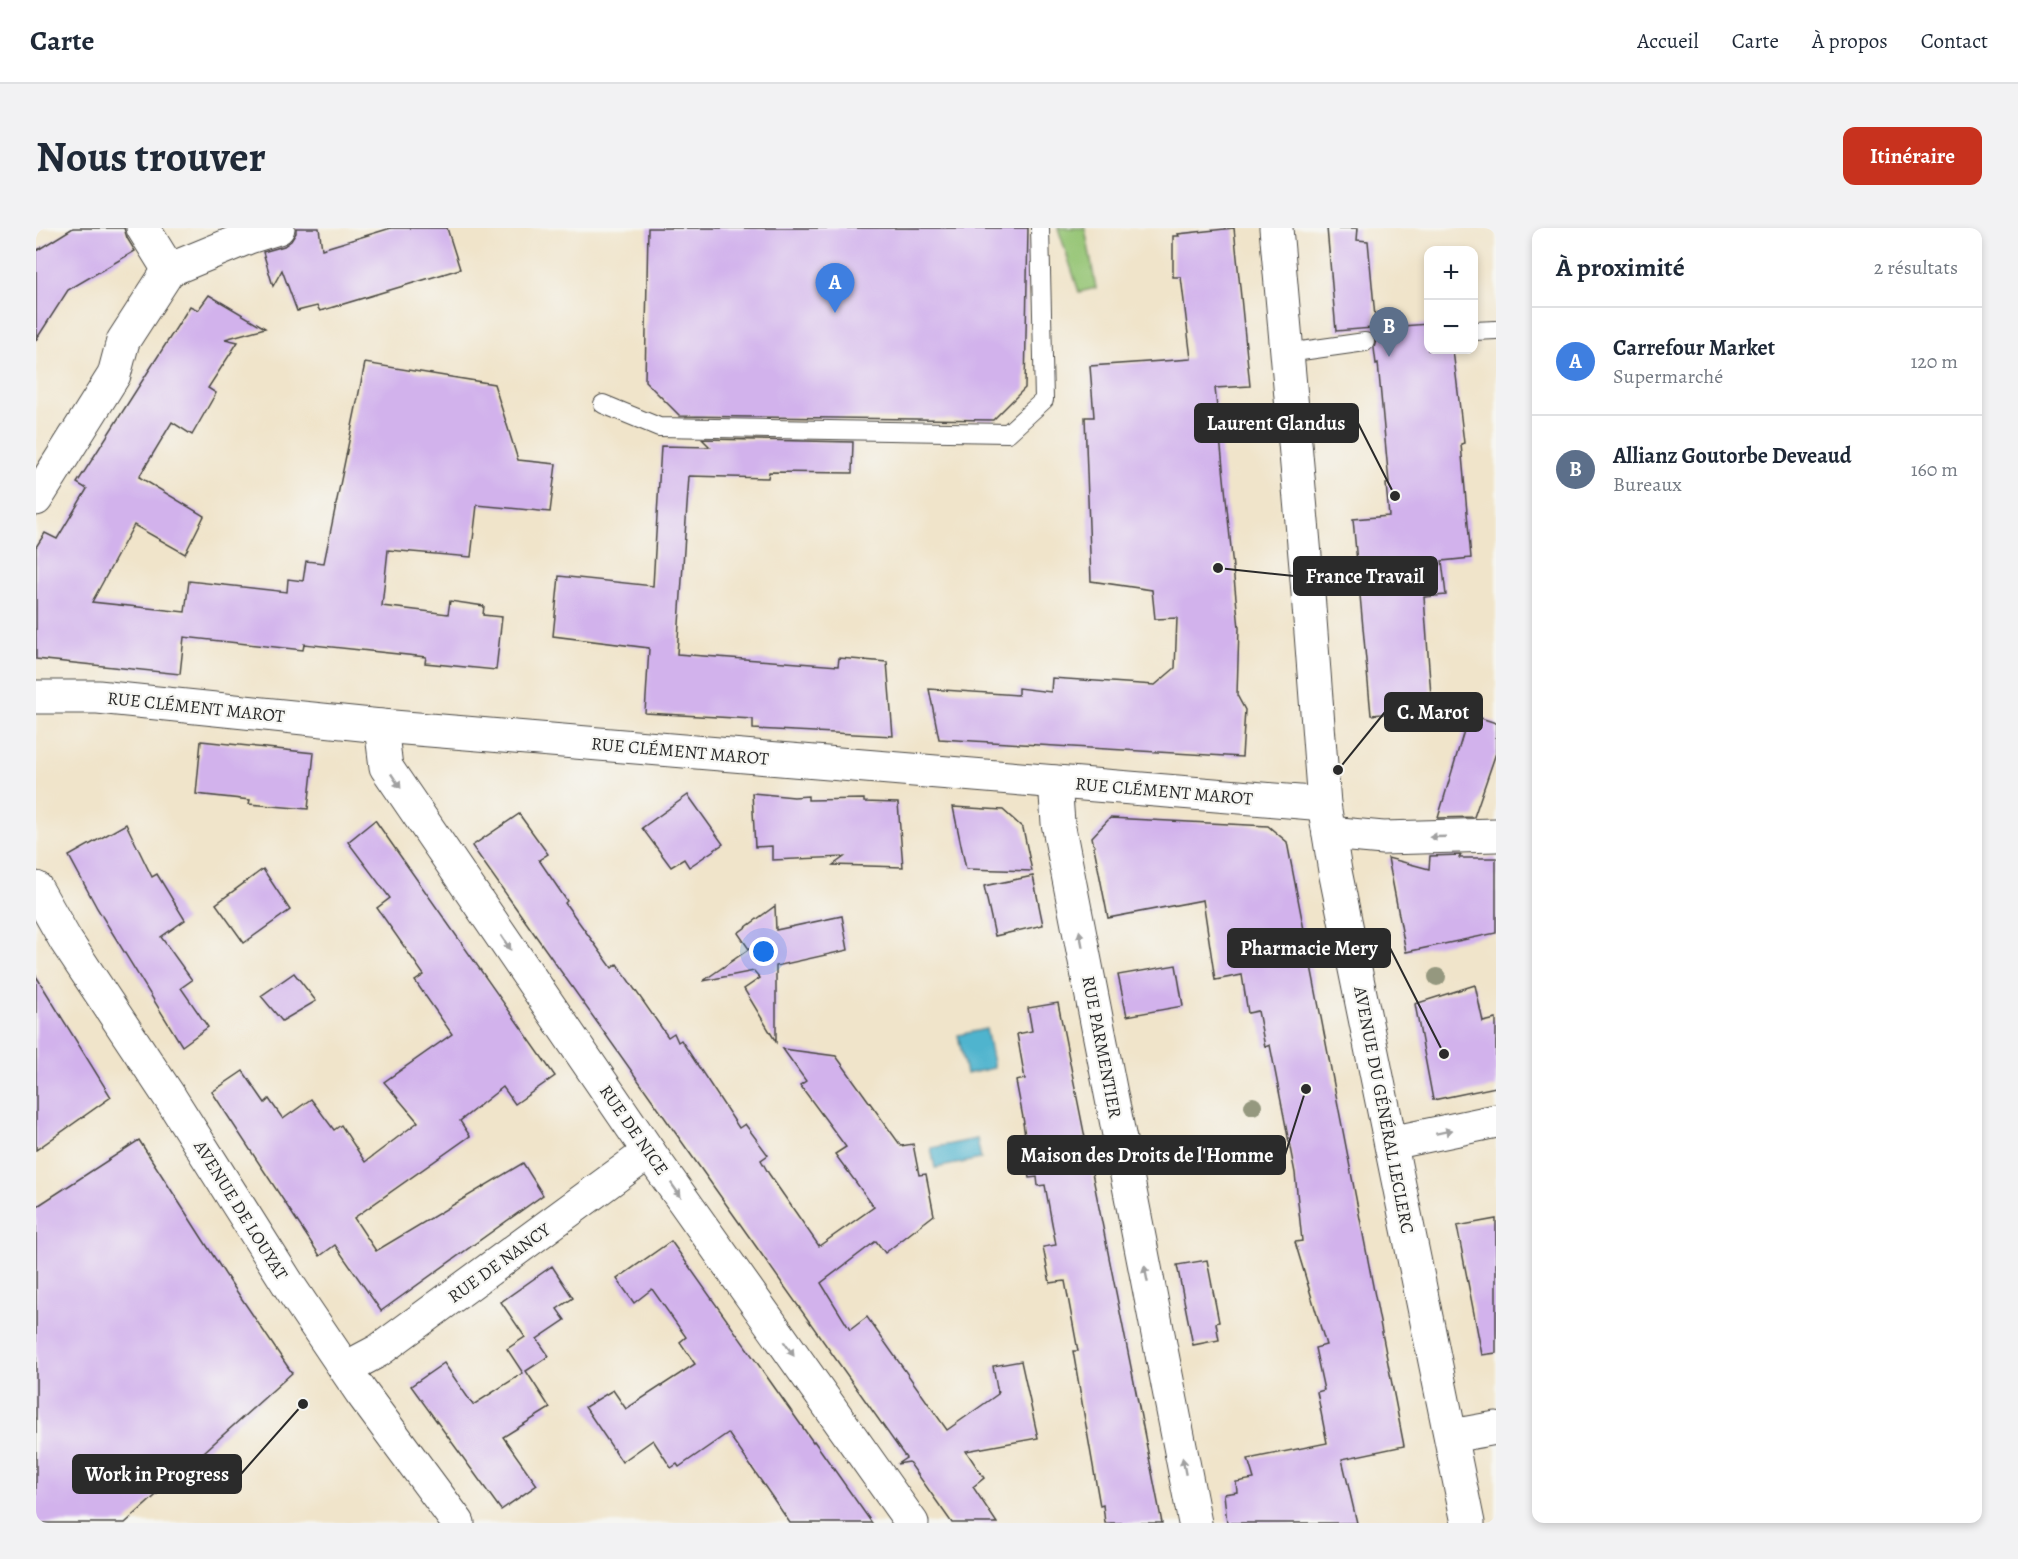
<!DOCTYPE html>
<html lang="fr">
<head>
<meta charset="utf-8">
<style>
  :root { --surface:#fff; --page:#f2f2f3; --text:#1f2937; --muted:#747a83; --line:#e0e1e3; --accent:#c8321e }
  body { margin:0; font-family:Alegreya,serif; background:var(--page); color:var(--text) }
  .controls { position:absolute; right:18px; top:18px; display:grid; overflow:hidden; border-radius:12px; box-shadow:0 3px 9px #0003 }
  .controls button { width:54px; height:54px; display:grid; place-items:center; padding:0; border:0; border-bottom:2px solid var(--line); background:var(--surface); color:var(--text); font:30px sans-serif }
  .you { position:absolute; left:728px; top:724px; width:21px; height:21px; margin:-15px; border:4px solid #fff; border-radius:50%; background:#1a73e8; box-shadow:0 0 0 9px #1a73e833 }
  .badge { display:grid; place-items:center; width:39px; height:39px; border-radius:50%; background:var(--accent); color:#fff; font-size:20px; font-weight:700 }
  .pin { position:absolute; translate:-50% -50px; filter:drop-shadow(0 2px 3px #0008) }
  .pin::after { content:''; position:absolute; top:32px; width:21px; height:18px; background:inherit; clip-path:polygon(0 0,100% 0,50% 100%) }
  .list { margin:0; padding:0; list-style:none }
  h2 { display:flex; justify-content:space-between; align-items:center; height:78px; margin:0; padding:0 24px; font-size:26px }
  h2 small { font-size:20px; font-weight:400; color:var(--muted) }
  .list li { display:grid; grid-template-columns:39px 1fr auto; gap:18px; align-items:center; box-sizing:border-box; height:108px; padding:0 24px; border-top:2px solid var(--line) }
  .list b { display:block; font-size:22px; white-space:nowrap }
  .list p { margin:0; font-size:20px; white-space:nowrap; color:var(--muted) }
  .list em { font-size:20px; font-style:normal; color:var(--muted) }
  .map { position:relative; flex:none; width:1460px; height:1295px; overflow:hidden; border-radius:12px }
  header { display:flex; align-items:center; gap:36px; box-sizing:border-box; height:84px; padding:0 30px; background:var(--surface); border-bottom:2px solid var(--line) }
  header strong { font-size:28px }
  nav { display:flex; gap:33px; margin-inline-start:auto; font-size:21px }
  .intro { display:flex; align-items:center; justify-content:space-between; box-sizing:border-box; height:144px; padding:0 36px }
  h1 { margin:0; font-size:42px }
  .button { padding:15px 27px; border-radius:12px; background:var(--accent); color:#fff; font-size:21px; font-weight:700 }
  main { display:flex; gap:36px; padding:0 36px }
  aside { flex:1; background:var(--surface); border-radius:12px; box-shadow:0 3px 9px #0003 }
  .map>svg:first-child { display:block }
  .green { fill:#94c473; stroke:#60784f; stroke-width:1.5 }
  .water { fill:#4fb4ce; stroke:#3d707c; stroke-width:1.5 }
  .building { fill:#d2b2ec }
  .lines { fill:none; stroke-linecap:round; stroke-linejoin:round }
  .service-casing { stroke:#494743; stroke-width:20 }
  .minor-casing { stroke:#494743; stroke-width:35 }
  .secondary-casing { stroke:#494743; stroke-width:35 }
  .service { stroke:#fff; stroke-width:18 }
  .minor { stroke:#fff; stroke-width:33 }
  .secondary { stroke:#fff; stroke-width:33 }
  .tree { fill:#95987f }
  .oneway { fill:#a0a0a0 }
  .labels { text-anchor:middle; stroke-width:4.5; stroke-linejoin:round; paint-order:stroke }
  .street-label { font-size:18px; fill:#2b2b2b; stroke:#f6f6f2 }
  .leader { fill:none; stroke:#2b2b2b; stroke-width:2 }
  .callout-dot { fill:#2b2b2b; stroke:#f6f6f2; stroke-width:2 }
  .callout { fill:#2b2b2b; stroke:#2b2b2b; stroke-width:2 }
  .callout-label { font-size:20px; text-anchor:middle; font-weight:bold; fill:#fff }
</style>
</head>
<body>
<header>
<strong>Carte</strong>
<nav><a>Accueil</a><a>Carte</a><a>À propos</a><a>Contact</a></nav>
</header>
<div class="intro"><h1>Nous trouver</h1><a class="button">Itinéraire</a></div>
<main>
<div class="map">
<svg width="1460" height="1295" viewBox="0 0 1460 1295">
  <rect width="100%" height="100%" fill="#f6f6f2"/>
  <filter id="ink" filterUnits="userSpaceOnUse"><feTurbulence type="fractalNoise" baseFrequency=".0167" numOctaves="2"/><feDisplacementMap in="SourceGraphic" scale="12" xChannelSelector="R" yChannelSelector="G"/><feConvolveMatrix kernelMatrix="1 2 1 2 8 2 1 2 1" color-interpolation-filters="sRGB"/></filter>
  <filter id="wash" filterUnits="userSpaceOnUse"><feTurbulence type="fractalNoise" baseFrequency=".008" numOctaves="4" result="noise"/><feDisplacementMap in="SourceGraphic" scale="24" xChannelSelector="R" yChannelSelector="G"/><feGaussianBlur stdDeviation="1.35" result="paint"/><feColorMatrix in="noise" values="0 0 0 0 0 0 0 0 0 0 0 0 0 0 0 0 0 1.4 0 .05"/><feComposite in="paint" operator="in"/></filter>
  <g filter="url(#wash)">
    <rect width="100%" height="100%" fill="#f0e4ca"/>
    <polygon class="green" points="1022,0 1049,0 1060,60 1043,64"/>
    <g class="water">
      <polygon points="950,801 958,840 930,846 922,807"/>
      <polygon points="941,911 945,931 899,940 895,920"/>
    </g>
    <g id="blocks">
      <g class="building">
        <polygon points="37,0 88,0 91,10 99,23 32,62 0,112 0,23"/>
        <polygon points="260,0 283,0 286,21 355,0 411,0 424,41 284,83 281,78 261,83 246,42 237,58 227,24 248,18 255,13 260,5"/>
        <polygon points="612,0 992,0 989,160 957,192 644,188 609,153"/>
        <polygon points="1198,0 1214,158 1179,160 1203,400 1201,467 1209,482 1206,529 903,511 893,461 982,467 982,460 1015,464 1016,450 1119,457 1139,440 1141,390 1119,391 1116,362 1055,353 1049,189 1058,189 1054,138 1155,131 1145,49 1137,49 1137,8 1143,8 1142,6"/>
        <polygon points="1291,0 1322,0 1321,12 1332,13 1340,100 1392,96 1392,122 1417,122 1428,215 1425,216 1435,330 1406,333 1410,367 1388,369 1396,482 1335,487 1317,291 1353,288 1350,256 1353,255 1342,135 1340,136 1338,120 1340,112 1336,100 1300,103"/>
        <polygon points="173,67 229,100 189,111 202,114 172,160 180,165 156,207 136,194 103,249 168,288 149,326 98,297 56,374 149,384 153,353 251,364 252,351 267,353 270,333 288,335 329,135 458,156 482,232 520,236 514,284 441,277 435,329 352,322 346,378 412,386 414,373 448,378 447,387 466,389 460,442 389,435 390,429 268,416 267,422 148,409 144,446 0,431 0,319 9,305 21,311 51,261 41,255 154,78 162,82"/>
        <polygon points="666,211 817,214 816,245 733,244 732,250 653,248 641,426 802,438 803,430 851,434 857,508 717,501 717,491 609,485 613,420 517,408 523,348 617,358 625,218 674,219"/>
        <polygon points="1433,486 1460,495 1460,525 1438,589 1402,590"/>
        <polygon points="165,513 278,525 272,581 213,576 214,572 160,566"/>
        <polygon points="716,565 758,569 772,568 772,572 828,571 828,574 862,575 867,639 797,637 808,629 736,632 736,618 719,619"/>
        <polygon points="652,567 687,616 653,639 648,631 635,639 606,600"/>
        <polygon points="917,579 967,582 987,600 996,643 930,641"/>
        <polygon points="483,586 512,626 503,632 531,673 529,675 576,740 581,736 632,809 638,805 642,814 645,812 703,900 709,896 732,927 725,932 733,946 783,1018 838,979 799,926 810,919 764,857 770,853 747,821 800,828 865,918 877,916 883,947 890,946 898,987 849,1025 840,1013 785,1055 814,1102 831,1089 911,1202 962,1166 957,1138 985,1133 1002,1210 930,1223 948,1250 937,1259 961,1295 916,1295 873,1234 861,1236 870,1230 436,618"/>
        <polygon points="1074,590 1232,598 1251,614 1368,1218 1306,1231 1321,1295 1191,1295 1188,1266 1201,1264 1200,1254 1218,1251 1212,1231 1291,1215 1281,1164 1288,1162 1279,1120 1290,1117 1259,1014 1266,1013 1259,945 1234,817 1229,819 1222,783 1212,785 1206,747 1179,752 1167,672 1072,690 1056,609"/>
        <polygon points="339,592 519,848 479,876 467,859 424,893 434,908 318,990 340,1023 487,935 507,967 345,1083 299,1017 284,1028 176,864 207,843 229,875 233,871 247,891 275,871 298,902 305,897 329,934 382,894 348,854 416,806 379,753 388,747 341,680 354,670 312,614"/>
        <polygon points="90,596 116,649 121,646 149,692 125,709 156,752 145,760 172,799 146,818 61,680 33,628"/>
        <polygon points="1425,627 1423,630 1460,630 1460,705 1370,724 1352,630 1393,641 1394,628"/>
        <polygon points="227,641 254,682 208,715 180,676"/>
        <polygon points="997,648 1007,697 959,708 948,658"/>
        <polygon points="739,678 740,702 806,688 812,722 740,738 740,814 708,761 724,750 718,743 667,753 713,721 702,705"/>
        <polygon points="1140,737 1147,778 1091,788 1082,747"/>
        <polygon points="258,745 280,773 246,793 225,768"/>
        <polygon points="0,748 75,869 0,922"/>
        <polygon points="1439,757 1447,794 1460,791 1460,859 1397,872 1379,776"/>
        <polygon points="1022,775 1108,1204 1126,1295 1069,1295 1067,1277 1064,1278 1037,1123 1042,1123 1029,1053 1014,1055 1007,1019 1020,1017 1009,957 1002,958 1001,949 993,950 985,914 990,914 987,895 988,895 980,853 989,851 981,806 996,803 992,780"/>
        <polygon points="103,912 189,1046 256,1145 89,1295 0,1295 0,979"/>
        <polygon points="1460,991 1460,1125 1446,1127 1421,998"/>
        <polygon points="635,1013 777,1214 778,1213 836,1295 754,1295 692,1205 643,1239 641,1236 635,1240 617,1212 586,1234 549,1179 577,1162 590,1181 659,1136 644,1114 650,1109 616,1061 598,1075 581,1051"/>
        <polygon points="1171,1032 1183,1094 1180,1095 1183,1112 1157,1117 1141,1037"/>
        <polygon points="516,1038 537,1070 521,1081 529,1092 501,1111 513,1128 490,1143 514,1180 467,1209 501,1257 465,1282 375,1158 408,1135 437,1177 487,1145 471,1121 489,1109 465,1074"/>
      </g>
    </g>
  </g>
  <g filter="url(#ink)">
    <use href="#blocks" fill-opacity="0" stroke="#494743" stroke-width="1.5"/>
    <g class="lines">
      <defs>
        <g id="service">
          <polyline points="1438,103 1460,102"/>
          <polyline points="1251,125 1329,114"/>
          <polyline points="567,176 623,199 972,205 1008,172 1004,0"/>
        </g>
        <g id="minor">
          <polyline points="107,0 133,42"/>
          <polyline points="0,271 78,147 87,113 133,42 213,9 242,0"/>
          <polyline points="0,469 62,469 345,498 1288,576"/>
          <polyline points="345,498 350,539 613,924 876,1295"/>
          <polyline points="1019,554 1022,595 1159,1295"/>
          <polyline points="1293,605 1347,610 1460,607"/>
          <polyline points="0,660 30,713 135,871 254,1059 325,1164 422,1295"/>
          <polyline points="1355,915 1460,893"/>
          <polyline points="310,1140 342,1123 613,924"/>
          <polyline points="1415,1208 1460,1200"/>
        </g>
        <polyline id="secondary" points="1240,0 1270,339 1288,576 1299,643 1432,1295"/>
      </defs>
      <use href="#service" class="service-casing"/>
      <use href="#minor" class="minor-casing"/>
      <use href="#secondary" class="secondary-casing"/>
      <use href="#service" class="service"/>
      <use href="#minor" class="minor"/>
      <use href="#secondary" class="secondary"/>
    </g>
    <g class="tree">
      <circle cx="1401" cy="749" r="9"/>
      <circle cx="1217" cy="878" r="9"/>
    </g>
    <defs><path id="oneway-solid" d="M-6-.8H1V-3.2L6.5 0L1 3.2V.8H-6Z" transform="scale(1.5)"/></defs>
    <g class="oneway">
      <use href="#oneway-solid" transform="translate(360 553) rotate(56)"/>
      <use href="#oneway-solid" transform="translate(1402 609) rotate(178)"/>
      <use href="#oneway-solid" transform="translate(1045 711) rotate(-101)"/>
      <use href="#oneway-solid" transform="translate(470 715) rotate(56)"/>
      <use href="#oneway-solid" transform="translate(1408 904) rotate(-12)"/>
      <use href="#oneway-solid" transform="translate(640 962) rotate(55)"/>
      <use href="#oneway-solid" transform="translate(1110 1046) rotate(-101)"/>
      <use href="#oneway-solid" transform="translate(753 1121) rotate(55)"/>
      <use href="#oneway-solid" transform="translate(1148 1238) rotate(-101)"/>
    </g>
  </g>
  <g class="labels">
    <g class="street-label">
      <text transform="translate(160 479) rotate(6)" y="6">RUE CLÉMENT MAROT</text>
      <text transform="translate(644 523) rotate(5)" y="6">RUE CLÉMENT MAROT</text>
      <text transform="translate(1128 563) rotate(5)" y="6">RUE CLÉMENT MAROT</text>
      <text transform="translate(1066 819) rotate(79)" y="6">RUE PARMENTIER</text>
      <text transform="translate(1348 882) rotate(79)" y="6">AVENUE DU GÉNÉRAL LECLERC</text>
      <text transform="translate(598 902) rotate(55)" y="6">RUE DE NICE</text>
      <text transform="translate(205 982) rotate(58)" y="6">AVENUE DE LOUYAT</text>
      <text transform="translate(463 1035) rotate(-36)" y="6">RUE DE NANCY</text>
    </g>
  </g>
  <path class="leader" d="M1359 268L1322 195M1182 340L1258 348M1302 542L1349 484M1408 826L1354 720M1270 861L1249 927M267 1176L205 1246"/>
  <g class="callout-dot">
    <circle cx="1359" cy="268" r="6"/>
    <circle cx="1182" cy="340" r="6"/>
    <circle cx="1302" cy="542" r="6"/>
    <circle cx="1408" cy="826" r="6"/>
    <circle cx="1270" cy="861" r="6"/>
    <circle cx="267" cy="1176" r="6"/>
  </g>
  <g class="callout">
    <rect x="1159" y="176" width="163" height="38" rx="6"/>
    <rect x="1258" y="329" width="143" height="38" rx="6"/>
    <rect x="1349" y="465" width="97" height="38" rx="6"/>
    <rect x="1192" y="701" width="162" height="38" rx="6"/>
    <rect x="972" y="908" width="277" height="38" rx="6"/>
    <rect x="37" y="1227" width="168" height="38" rx="6"/>
  </g>
  <g class="callout-label">
    <text x="1240" y="202">Laurent Glandus</text>
    <text x="1329" y="355">France Travail</text>
    <text x="1397" y="491">C. Marot</text>
    <text x="1273" y="727">Pharmacie Mery</text>
    <text x="1111" y="934">Maison des Droits de l'Homme</text>
    <text x="121" y="1253">Work in Progress</text>
  </g>
</svg>
<div class="controls">
<button>+</button>
<button>−</button>
</div>
<div class="you"></div>
<div class="pin badge" style="left:799px;top:85px;background:#3f7fe0">A</div>
<div class="pin badge" style="left:1353px;top:129px;background:#5c6f8a">B</div>
</div>
<aside>
<h2>À proximité<small>2 résultats</small></h2>
<ul class="list">
<li><span class="badge" style="background:#3f7fe0">A</span><div><b>Carrefour Market</b><p>Supermarché</p></div><em>120 m</em></li>
<li><span class="badge" style="background:#5c6f8a">B</span><div><b>Allianz Goutorbe Deveaud</b><p>Bureaux</p></div><em>160 m</em></li>
</ul>
</aside>
</main>
</body>
</html>
